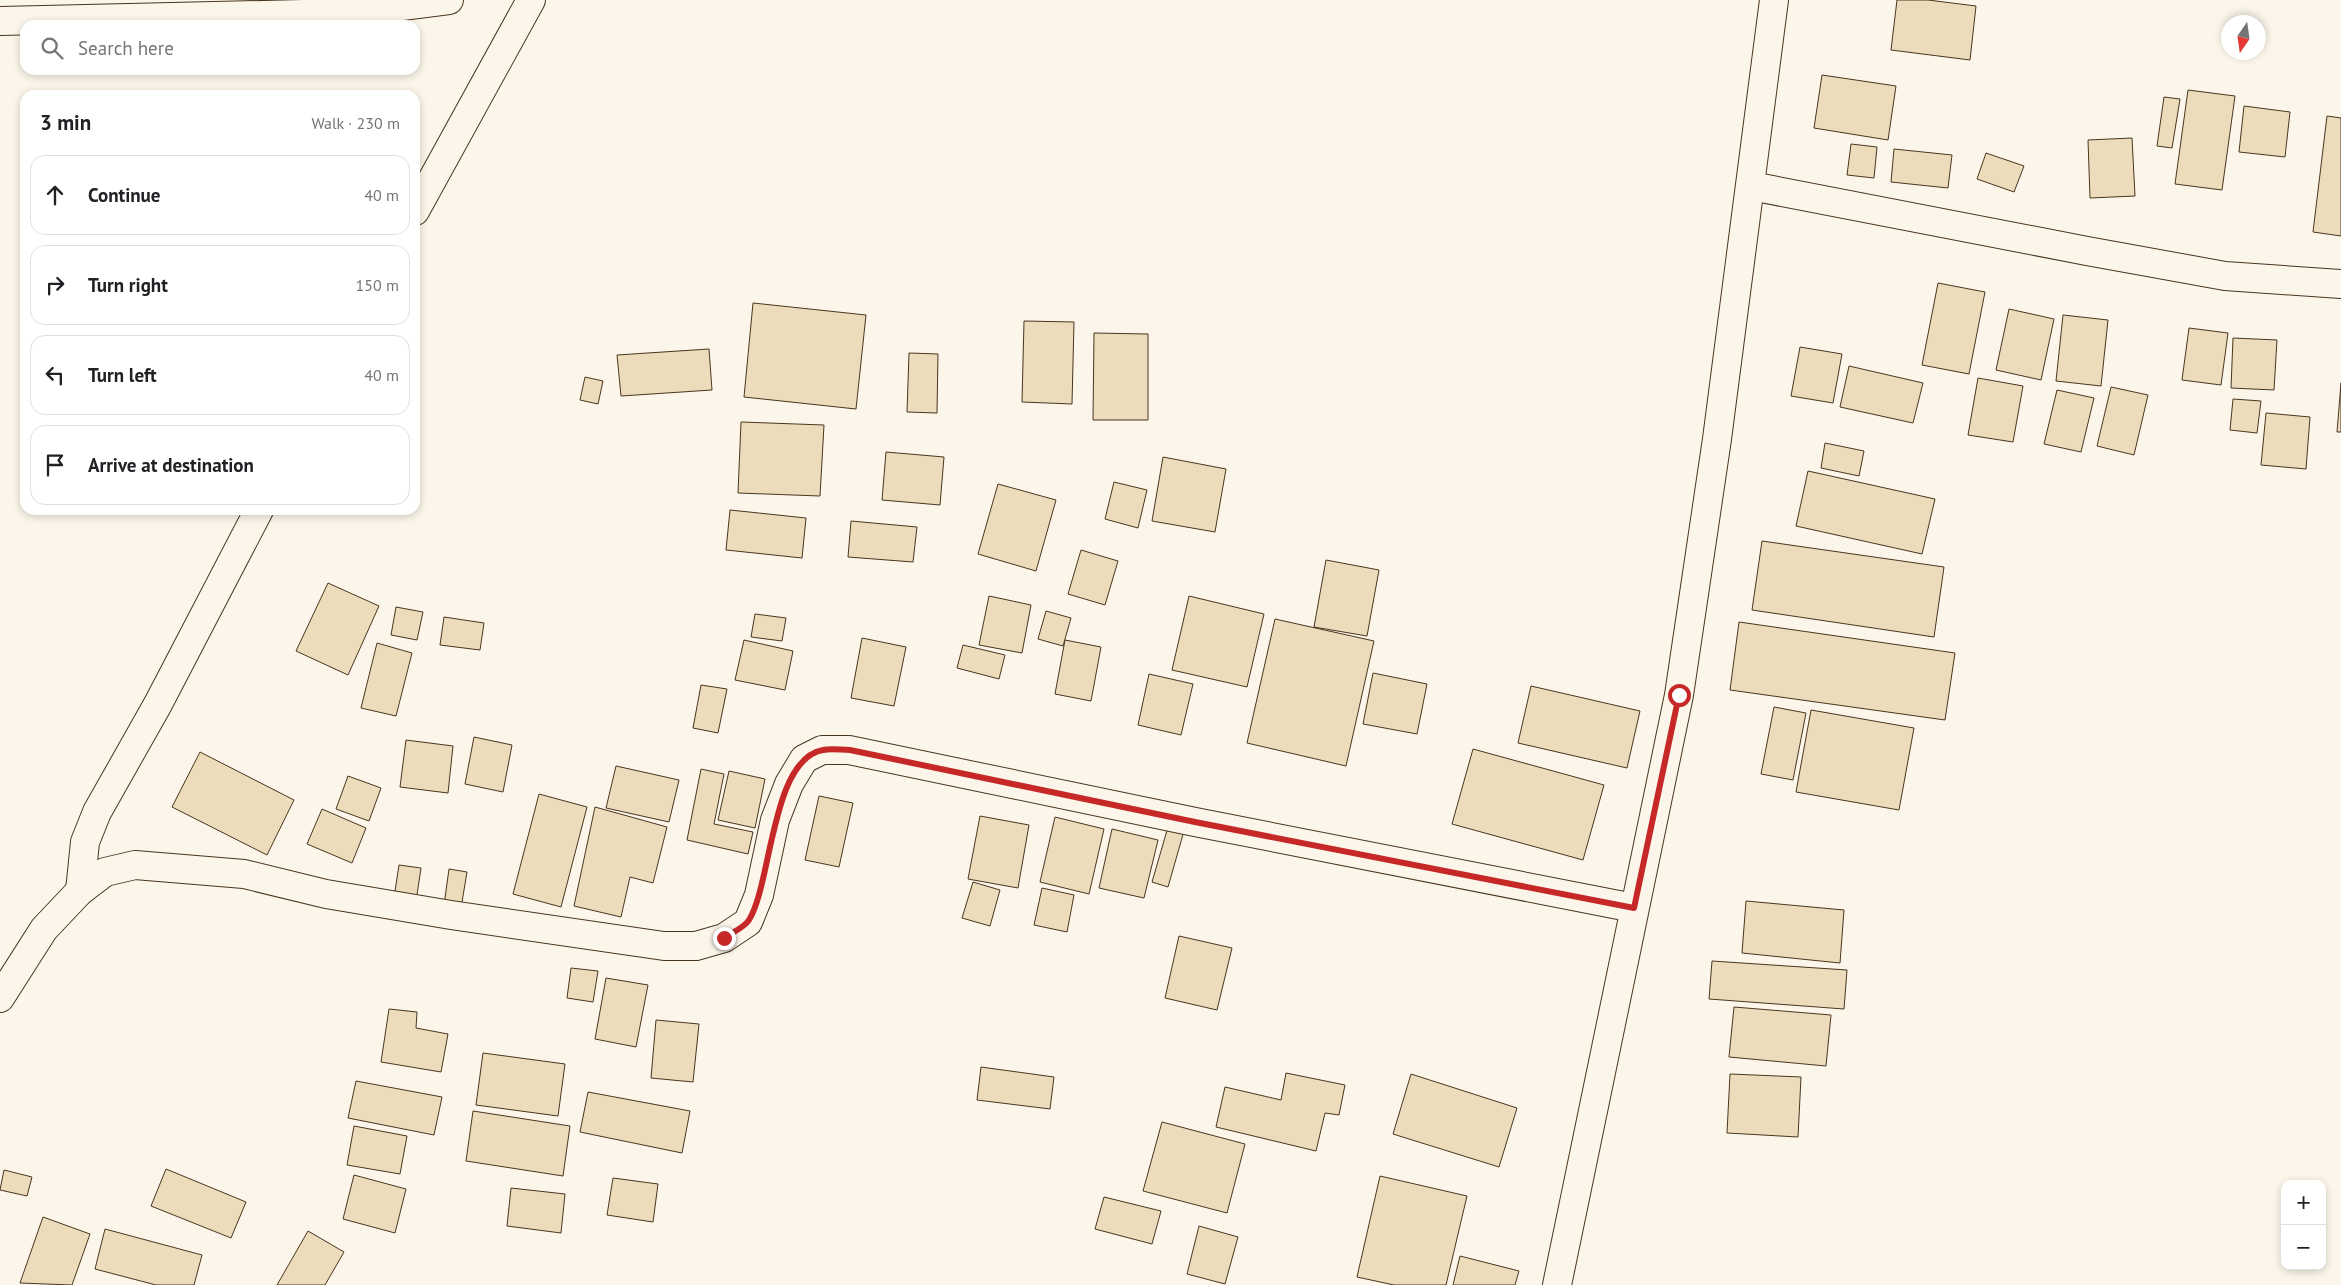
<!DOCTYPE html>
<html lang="en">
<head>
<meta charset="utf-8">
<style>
  :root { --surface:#fff; --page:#f6f6f6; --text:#202124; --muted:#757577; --line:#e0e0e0 }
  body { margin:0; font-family:"PT Sans",sans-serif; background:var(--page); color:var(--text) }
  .controls { position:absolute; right:15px; bottom:15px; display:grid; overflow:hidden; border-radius:10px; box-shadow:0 2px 8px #0003 }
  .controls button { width:45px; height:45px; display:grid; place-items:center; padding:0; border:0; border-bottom:1px solid var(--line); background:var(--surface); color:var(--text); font:25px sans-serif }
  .compass { position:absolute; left:2221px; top:15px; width:45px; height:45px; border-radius:50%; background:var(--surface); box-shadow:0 2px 8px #0003; rotate:193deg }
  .stop { position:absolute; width:15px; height:15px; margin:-11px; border:4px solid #c62828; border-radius:50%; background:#fff }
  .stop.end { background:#c62828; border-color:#fff; box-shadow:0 1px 5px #0008 }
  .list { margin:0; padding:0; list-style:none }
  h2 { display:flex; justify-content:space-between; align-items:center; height:65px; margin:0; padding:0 20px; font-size:21px }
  h2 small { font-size:16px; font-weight:400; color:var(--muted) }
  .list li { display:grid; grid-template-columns:32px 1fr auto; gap:15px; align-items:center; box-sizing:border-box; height:80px; margin:0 10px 10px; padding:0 10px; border:1px solid var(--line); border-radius:15px }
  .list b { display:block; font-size:19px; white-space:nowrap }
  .list em { font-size:16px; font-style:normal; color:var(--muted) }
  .icon { flex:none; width:28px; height:28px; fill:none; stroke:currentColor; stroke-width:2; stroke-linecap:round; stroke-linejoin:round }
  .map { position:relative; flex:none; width:2341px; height:1285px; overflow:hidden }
  .search { position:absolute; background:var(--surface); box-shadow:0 2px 8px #0003; left:20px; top:20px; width:400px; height:55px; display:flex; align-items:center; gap:12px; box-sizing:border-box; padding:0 18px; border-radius:15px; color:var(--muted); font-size:19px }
  .panel { position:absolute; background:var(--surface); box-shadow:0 2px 8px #0003; left:20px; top:90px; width:400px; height:425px; border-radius:15px }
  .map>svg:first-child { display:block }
  .building { fill:#ecdcbc; stroke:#4a3520 }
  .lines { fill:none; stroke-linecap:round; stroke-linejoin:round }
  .street-casing { stroke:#4a3520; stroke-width:30 }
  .secondary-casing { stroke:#4a3520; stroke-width:30 }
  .street { stroke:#fbf6e9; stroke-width:28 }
  .secondary { stroke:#fbf6e9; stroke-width:28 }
  .route { stroke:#c62828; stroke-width:6 }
</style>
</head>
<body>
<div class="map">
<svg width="2341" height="1285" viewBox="0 0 2341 1285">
  <rect width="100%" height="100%" fill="#fbf6e9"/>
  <g class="building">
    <polygon points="1897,0 1928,0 1976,6 1970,60 1891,50"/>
    <polygon points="1822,75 1896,86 1888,140 1814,128"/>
    <polygon points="2188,90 2235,96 2222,190 2175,184"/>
    <polygon points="2164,97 2180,99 2172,148 2157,146"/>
    <polygon points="2244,106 2290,112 2285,157 2239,152"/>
    <polygon points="2327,116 2341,118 2341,236 2313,232"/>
    <polygon points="2132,138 2135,196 2090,198 2088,140"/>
    <polygon points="1851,144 1877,147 1874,178 1847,175"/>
    <polygon points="1894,149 1952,155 1948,188 1891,182"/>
    <polygon points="1986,153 2024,166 2014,192 1977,179"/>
    <polygon points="1938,283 1985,292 1969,374 1922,365"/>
    <polygon points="753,303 866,315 856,409 744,397"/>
    <polygon points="2009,309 2054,319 2041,380 1996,370"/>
    <polygon points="2063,315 2108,320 2101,386 2056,381"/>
    <polygon points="1024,321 1074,322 1072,404 1022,402"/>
    <polygon points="2189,328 2228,333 2221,385 2182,380"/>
    <polygon points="1094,333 1148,334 1148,420 1093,420"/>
    <polygon points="2233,338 2277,340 2274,390 2231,388"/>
    <polygon points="1800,347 1842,354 1833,403 1791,396"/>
    <polygon points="709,349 712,390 621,396 617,355"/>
    <polygon points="909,353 938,354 937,413 907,412"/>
    <polygon points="1849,366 1923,383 1913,423 1840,407"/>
    <polygon points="585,377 603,381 598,404 580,400"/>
    <polygon points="1978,378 2023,386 2013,442 1968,435"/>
    <polygon points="2341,383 2341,432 2337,432"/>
    <polygon points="2111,387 2148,395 2134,455 2097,446"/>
    <polygon points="2057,390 2094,398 2081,452 2044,444"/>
    <polygon points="2233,399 2261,401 2257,433 2230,430"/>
    <polygon points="2266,413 2310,417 2306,469 2261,465"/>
    <polygon points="741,422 824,425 820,496 738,493"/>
    <polygon points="1825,443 1864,451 1859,476 1821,468"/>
    <polygon points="886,452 944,457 940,505 882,500"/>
    <polygon points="1163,457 1226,469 1215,532 1152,521"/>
    <polygon points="1808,471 1935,499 1922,554 1796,526"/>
    <polygon points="1114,482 1147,490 1138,528 1105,519"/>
    <polygon points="998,484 1056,500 1036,571 978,554"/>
    <polygon points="730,510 806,518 802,558 726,550"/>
    <polygon points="851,521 917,527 913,562 848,557"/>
    <polygon points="1762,541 1944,567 1934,637 1752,610"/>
    <polygon points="1081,550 1118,561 1105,605 1068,594"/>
    <polygon points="1326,560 1379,570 1367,636 1314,627"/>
    <polygon points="328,583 379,606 348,675 296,651"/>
    <polygon points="989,596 1031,605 1022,653 979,645"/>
    <polygon points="1189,596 1264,614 1247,687 1172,670"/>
    <polygon points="396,607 423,612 417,640 391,635"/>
    <polygon points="1046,611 1071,618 1063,646 1038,639"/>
    <polygon points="755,614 786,618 782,641 751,637"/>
    <polygon points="444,617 484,623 480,650 440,645"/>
    <polygon points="1275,619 1374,641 1346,766 1247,743"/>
    <polygon points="1739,622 1955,653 1945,720 1730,690"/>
    <polygon points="862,638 906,647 894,706 851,698"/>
    <polygon points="744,640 793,651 785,690 735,680"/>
    <polygon points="1065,640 1101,647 1091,701 1055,694"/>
    <polygon points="377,643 412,653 396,716 361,708"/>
    <polygon points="963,645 1005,655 999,679 957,668"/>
    <polygon points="1373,673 1427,684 1417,734 1363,724"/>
    <polygon points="1149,674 1193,684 1181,735 1138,725"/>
    <polygon points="701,685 727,689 718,733 693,728"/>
    <polygon points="1531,686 1640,711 1627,768 1518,743"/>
    <polygon points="1774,707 1806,713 1793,780 1761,774"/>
    <polygon points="1811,710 1914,728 1899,810 1796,792"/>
    <polygon points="474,737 512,745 503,792 465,784"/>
    <polygon points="406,740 453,746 448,793 400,787"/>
    <polygon points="1473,749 1604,785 1583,860 1452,824"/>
    <polygon points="200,752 294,800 267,855 172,807"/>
    <polygon points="616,766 679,780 669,822 606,808"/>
    <polygon points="701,769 724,774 714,824 753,832 748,854 687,840"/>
    <polygon points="729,771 765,779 755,828 718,820"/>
    <polygon points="348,776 381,788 369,821 336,809"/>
    <polygon points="539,794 587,807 561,907 513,894"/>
    <polygon points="819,796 853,803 839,867 805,860"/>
    <polygon points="595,807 667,827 653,883 630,877 621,917 574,906"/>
    <polygon points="322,809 366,828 352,863 307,844"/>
    <polygon points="980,816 1029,825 1018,888 968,879"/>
    <polygon points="1055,817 1104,829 1089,894 1040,882"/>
    <polygon points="1168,827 1184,831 1168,887 1152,882"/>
    <polygon points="1112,829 1158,840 1144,898 1099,888"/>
    <polygon points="399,865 421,868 415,908 393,904"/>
    <polygon points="449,869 467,872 461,908 444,905"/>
    <polygon points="973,882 1000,890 990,926 962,918"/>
    <polygon points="1042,888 1074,895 1067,932 1034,925"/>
    <polygon points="1746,901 1844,910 1840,963 1742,953"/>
    <polygon points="1179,936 1232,948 1217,1010 1165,998"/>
    <polygon points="1712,961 1847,970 1844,1009 1709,999"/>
    <polygon points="571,968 598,971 593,1002 567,998"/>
    <polygon points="606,978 648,985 636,1047 595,1039"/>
    <polygon points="1734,1007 1831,1015 1826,1066 1729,1057"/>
    <polygon points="389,1009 417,1012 416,1028 448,1034 441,1072 381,1062"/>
    <polygon points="656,1020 699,1024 693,1082 651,1078"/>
    <polygon points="483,1053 565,1064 558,1116 476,1105"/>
    <polygon points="981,1067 1054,1077 1050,1109 977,1100"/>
    <polygon points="1286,1073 1345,1085 1339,1115 1325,1113 1316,1151 1216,1127 1225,1087 1281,1100"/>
    <polygon points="1411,1074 1517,1108 1499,1167 1393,1134"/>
    <polygon points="1730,1074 1801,1077 1798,1137 1727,1133"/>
    <polygon points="356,1081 442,1097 434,1135 348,1118"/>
    <polygon points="588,1092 690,1111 682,1153 580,1132"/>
    <polygon points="473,1111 570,1126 563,1176 466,1161"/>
    <polygon points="1162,1122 1245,1144 1227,1213 1143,1191"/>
    <polygon points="354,1126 407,1136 400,1174 347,1165"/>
    <polygon points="166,1169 246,1202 231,1238 151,1206"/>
    <polygon points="4,1170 32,1177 27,1196 0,1190"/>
    <polygon points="354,1175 406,1189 395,1233 343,1219"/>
    <polygon points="1380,1176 1467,1196 1446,1285 1394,1285 1357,1277"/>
    <polygon points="613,1178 658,1184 653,1222 607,1215"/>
    <polygon points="511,1188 565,1194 561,1233 507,1226"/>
    <polygon points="1104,1197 1161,1211 1152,1244 1095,1229"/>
    <polygon points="43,1217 90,1234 72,1285 20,1283"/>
    <polygon points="1199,1226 1238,1237 1225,1284 1187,1274"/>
    <polygon points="105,1229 202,1255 194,1285 156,1285 95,1269"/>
    <polygon points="308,1231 344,1252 325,1285 277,1285"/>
    <polygon points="1460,1256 1519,1271 1515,1285 1453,1285"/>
  </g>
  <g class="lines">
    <defs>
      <g id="street">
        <polyline points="0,21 347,13 449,0"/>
        <polyline points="1751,186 2087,251 2225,276 2341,284"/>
        <polyline points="415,211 531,0"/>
        <polyline points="80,891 85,842 97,812 158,704 259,510"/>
        <polyline points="0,998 44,929 80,891 105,872 135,865 244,874 326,894 451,915 664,946 696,946 724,938 748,922 759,895 775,820 789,784 804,759 822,750 849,750 1195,822 1634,908"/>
      </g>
      <polyline id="secondary" points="1557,1285 1679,695 1717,439 1774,0"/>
    </defs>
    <use href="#street" class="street-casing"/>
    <use href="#secondary" class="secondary-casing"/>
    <use href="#street" class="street"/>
    <use href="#secondary" class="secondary"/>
  </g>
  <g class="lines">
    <path class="route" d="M724,938C731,933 744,928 749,920C772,883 771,759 823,750C831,748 841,750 850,750L1195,822L1634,908L1679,695"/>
  </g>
</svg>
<div class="controls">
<button>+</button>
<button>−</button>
</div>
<svg class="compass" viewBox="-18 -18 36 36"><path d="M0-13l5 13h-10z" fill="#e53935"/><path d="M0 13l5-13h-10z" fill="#757577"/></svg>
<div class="stop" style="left:1679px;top:695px"></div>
<div class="stop end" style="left:724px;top:938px"></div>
<div class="search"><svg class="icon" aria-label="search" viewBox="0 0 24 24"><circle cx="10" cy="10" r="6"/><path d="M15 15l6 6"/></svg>Search here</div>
<section class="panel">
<h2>3 min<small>Walk · 230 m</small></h2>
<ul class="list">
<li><svg class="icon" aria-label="ahead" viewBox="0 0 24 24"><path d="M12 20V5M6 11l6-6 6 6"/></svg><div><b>Continue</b></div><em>40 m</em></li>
<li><svg class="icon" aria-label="right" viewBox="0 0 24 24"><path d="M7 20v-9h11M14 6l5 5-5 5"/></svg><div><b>Turn right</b></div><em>150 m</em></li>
<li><svg class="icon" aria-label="left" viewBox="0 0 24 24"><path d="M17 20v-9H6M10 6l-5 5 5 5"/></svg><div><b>Turn left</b></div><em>40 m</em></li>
<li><svg class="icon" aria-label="arrive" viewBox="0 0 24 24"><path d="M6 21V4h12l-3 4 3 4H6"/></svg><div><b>Arrive at destination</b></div></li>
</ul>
</section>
</div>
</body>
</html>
